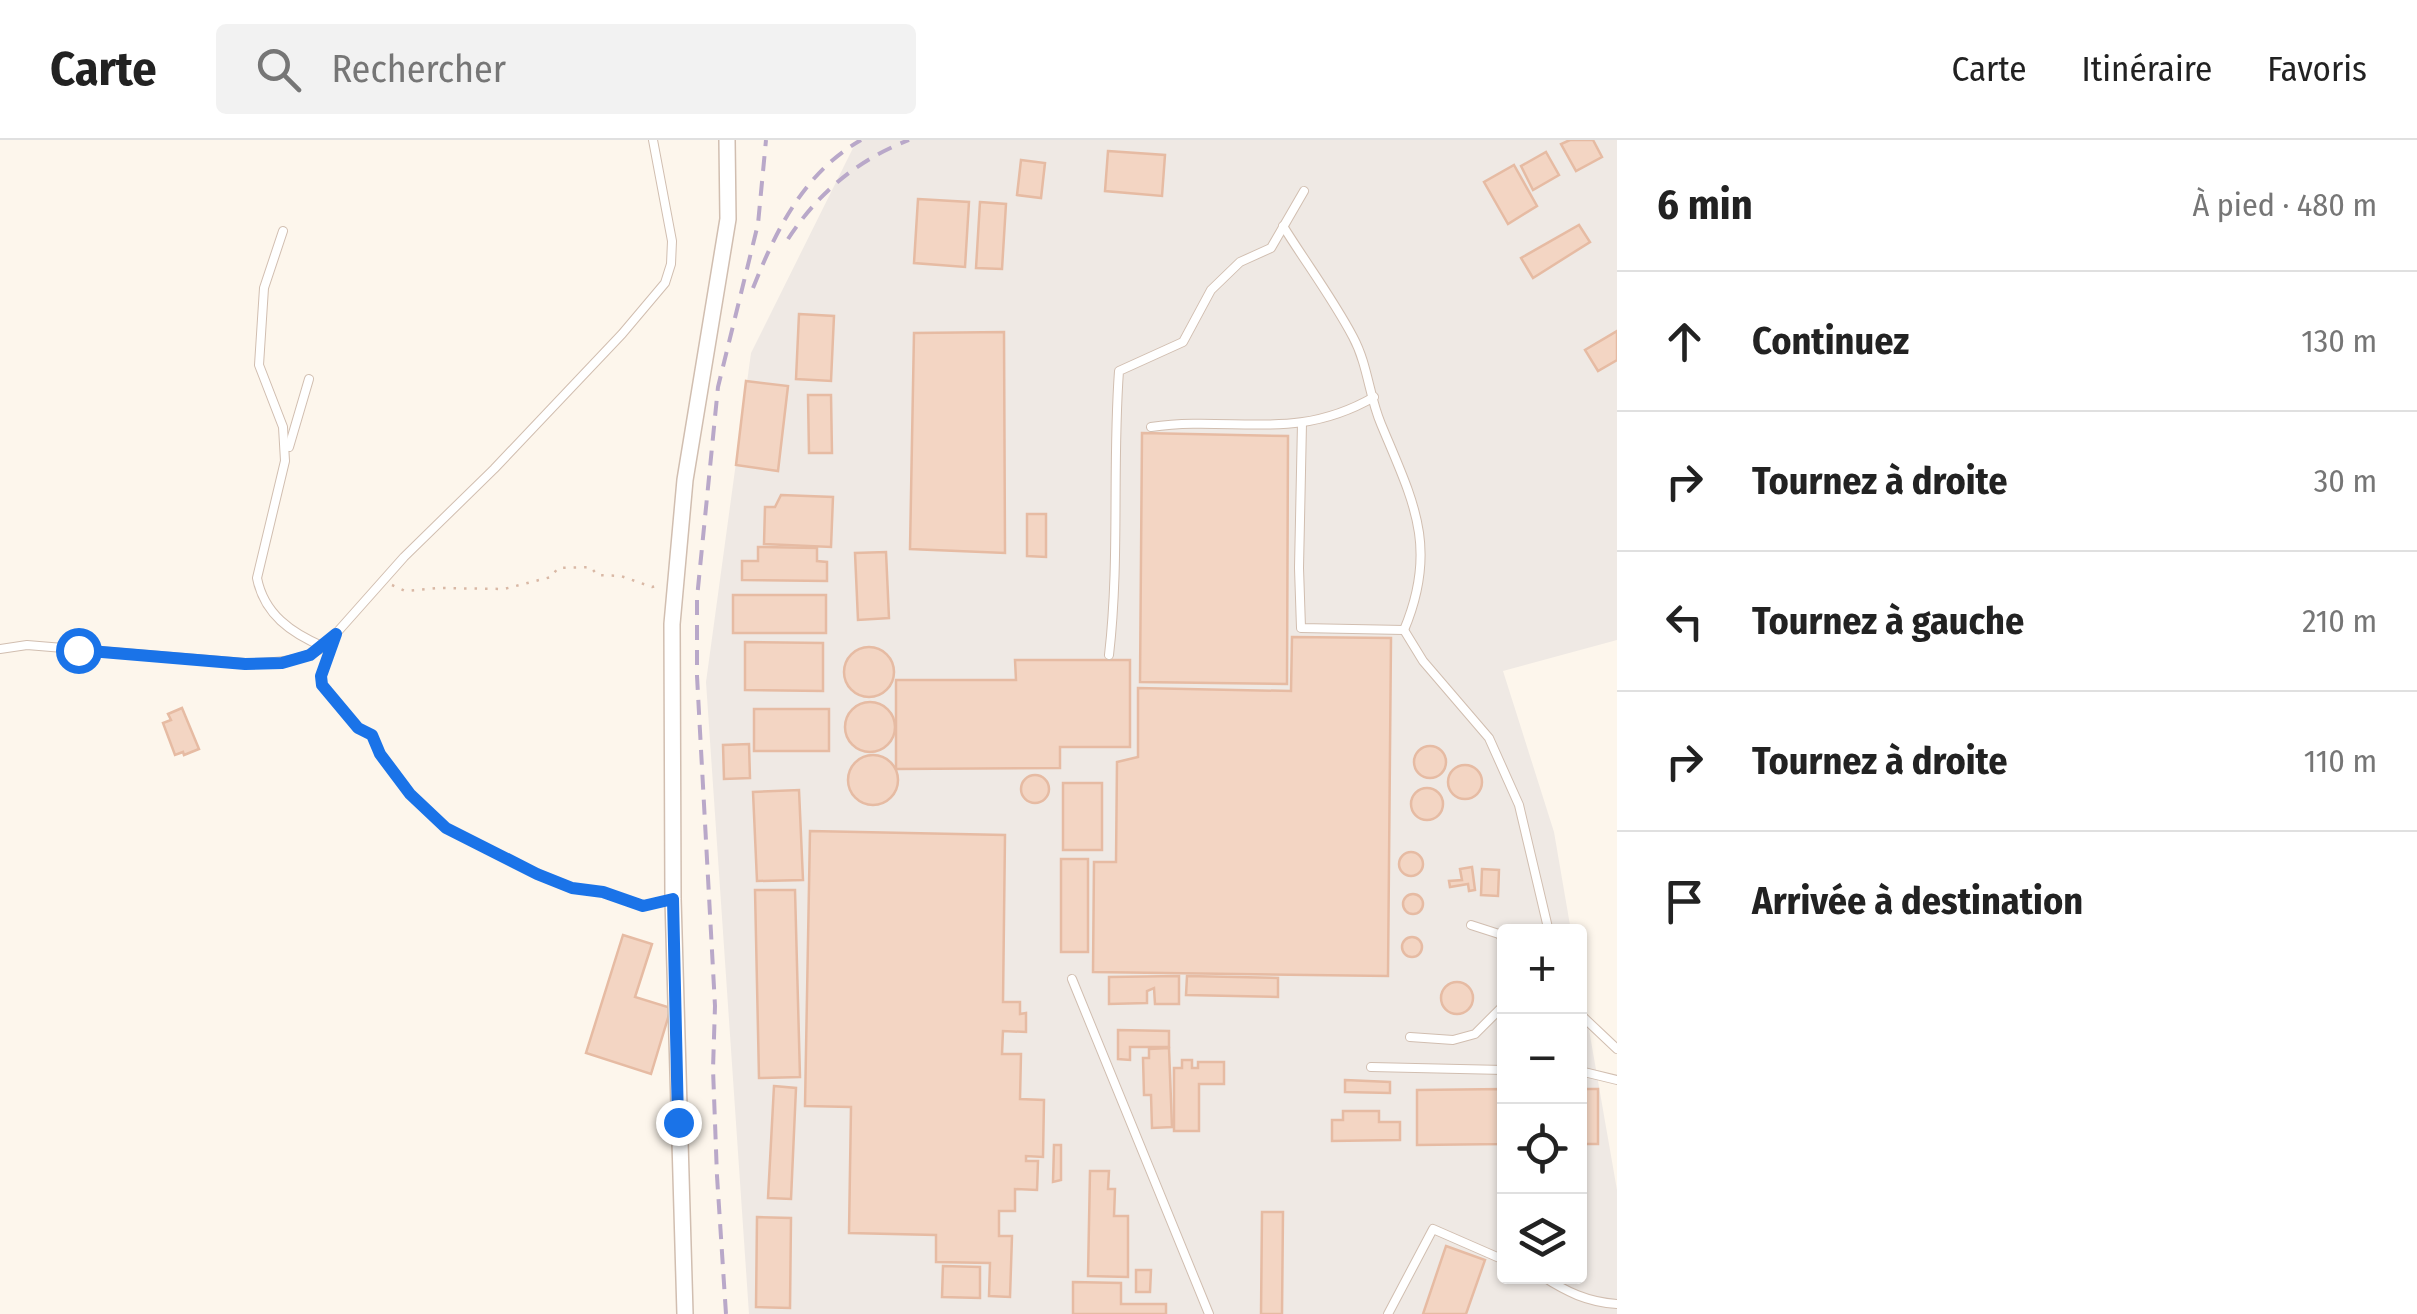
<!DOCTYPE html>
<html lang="fr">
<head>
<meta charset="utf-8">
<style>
  :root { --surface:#fff; --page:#f2f2f2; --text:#222; --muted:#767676; --line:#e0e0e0 }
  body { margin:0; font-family:"Fira Sans Condensed",sans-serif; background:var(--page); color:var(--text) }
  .controls { position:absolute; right:30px; bottom:30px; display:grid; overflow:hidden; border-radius:10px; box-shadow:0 2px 8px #0004 }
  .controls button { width:90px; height:90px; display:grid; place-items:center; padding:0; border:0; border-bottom:2px solid var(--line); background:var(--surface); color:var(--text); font:50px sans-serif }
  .stop { position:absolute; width:30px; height:30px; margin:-22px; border:8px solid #1a73e8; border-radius:50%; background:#fff }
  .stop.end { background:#1a73e8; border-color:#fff; box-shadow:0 2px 10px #0008 }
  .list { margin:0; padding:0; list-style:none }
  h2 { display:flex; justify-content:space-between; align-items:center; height:130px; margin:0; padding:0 40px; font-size:42px }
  h2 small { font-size:32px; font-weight:400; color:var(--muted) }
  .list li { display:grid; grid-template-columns:65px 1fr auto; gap:30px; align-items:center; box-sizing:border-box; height:140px; padding:0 40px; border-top:2px solid var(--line) }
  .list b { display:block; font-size:38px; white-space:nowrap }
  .list em { font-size:32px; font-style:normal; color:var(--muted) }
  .icon { flex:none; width:55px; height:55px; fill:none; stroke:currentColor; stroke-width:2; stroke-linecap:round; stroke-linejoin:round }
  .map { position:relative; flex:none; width:1617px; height:1174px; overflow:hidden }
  header { display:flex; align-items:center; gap:60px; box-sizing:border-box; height:140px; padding:0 50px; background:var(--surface); border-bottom:2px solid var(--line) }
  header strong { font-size:48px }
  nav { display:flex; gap:55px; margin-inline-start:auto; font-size:35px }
  .search { width:700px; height:90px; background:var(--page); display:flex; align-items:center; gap:25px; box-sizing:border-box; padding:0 35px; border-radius:10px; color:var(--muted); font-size:38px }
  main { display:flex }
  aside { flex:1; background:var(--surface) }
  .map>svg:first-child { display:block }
  .industrial { fill:#efe9e4 }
  .building { fill:#f3d5c3; stroke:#e6bba3; stroke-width:2.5 }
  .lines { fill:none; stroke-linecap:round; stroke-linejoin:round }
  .lane-casing { stroke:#d1beb0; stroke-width:10 }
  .street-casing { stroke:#d1beb0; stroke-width:18 }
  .path { stroke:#d9b8a5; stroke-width:2.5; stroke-dasharray:2.5 8; stroke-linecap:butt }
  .lane { stroke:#fff; stroke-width:8 }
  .street { stroke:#fff; stroke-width:15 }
  .rail { stroke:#b9a8c9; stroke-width:4; stroke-dasharray:15 10; stroke-linecap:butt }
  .route { stroke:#1a73e8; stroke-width:12 }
</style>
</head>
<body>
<header>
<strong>Carte</strong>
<div class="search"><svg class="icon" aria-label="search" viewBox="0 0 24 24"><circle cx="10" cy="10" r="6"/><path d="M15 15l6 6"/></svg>Rechercher</div>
<nav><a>Carte</a><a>Itinéraire</a><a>Favoris</a></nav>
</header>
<main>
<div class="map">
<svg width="1617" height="1174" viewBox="0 0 1617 1174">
  <rect width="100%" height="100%" fill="#fdf6ec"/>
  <polygon class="industrial" points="857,0 1617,0 1617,500 1503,531 1554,692 1571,791 1504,792 1504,1136 1580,1136 1580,838 1617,1050 1617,1174 749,1174 706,542 751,213"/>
  <g class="building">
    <polygon points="1570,0 1593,0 1602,17 1576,31 1561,4"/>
    <polygon points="1108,11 1165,15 1162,56 1105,51"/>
    <polygon points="1546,12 1559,35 1533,50 1521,26"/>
    <polygon points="1021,20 1045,23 1041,58 1017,55"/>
    <polygon points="1514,25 1537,66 1508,84 1484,42"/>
    <polygon points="918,59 969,62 965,127 914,123"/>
    <polygon points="980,62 1006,64 1002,129 976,128"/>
    <polygon points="1579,85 1590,102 1533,138 1521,118"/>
    <polygon points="799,174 834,176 831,241 796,239"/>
    <polygon points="1617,191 1617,220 1598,231 1585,210"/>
    <polygon points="1004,192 1005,413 910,409 914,193"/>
    <polygon points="746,241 788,246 778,331 736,325"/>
    <polygon points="808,255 831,255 832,313 809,313"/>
    <polygon points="1142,293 1288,296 1287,544 1140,542"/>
    <polygon points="781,355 833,357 831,407 764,404 765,367 775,367"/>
    <polygon points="1027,374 1046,374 1046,417 1027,416"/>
    <polygon points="758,407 817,408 817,421 827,422 827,441 742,440 742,421 758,421"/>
    <polygon points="886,412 889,478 858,480 855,413"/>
    <rect x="733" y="455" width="93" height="38"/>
    <polygon points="1292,497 1391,498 1388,836 1093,832 1094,722 1116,722 1117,622 1138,617 1138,548 1291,551"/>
    <polygon points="745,502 823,503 823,551 745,550"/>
    <circle cx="869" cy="532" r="25"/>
    <polygon points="1015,520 1130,520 1130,607 1060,607 1060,628 896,629 896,540 1016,540"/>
    <circle cx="870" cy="587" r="25"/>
    <polygon points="182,568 199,609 184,615 183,612 175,615 163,583 171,580 168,574"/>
    <rect x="754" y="569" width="75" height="42"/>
    <polygon points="749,604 750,638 724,639 723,605"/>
    <circle cx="1430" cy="622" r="16"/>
    <circle cx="873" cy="640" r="25"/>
    <circle cx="1465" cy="642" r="17"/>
    <circle cx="1035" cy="649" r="14"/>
    <rect x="1063" y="643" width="39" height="67"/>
    <circle cx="1427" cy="664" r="16"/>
    <polygon points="799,650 803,740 757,741 753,652"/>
    <polygon points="810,691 1005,695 1003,862 1020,862 1020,874 1026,873 1026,892 1003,891 1002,914 1021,914 1020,959 1044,960 1043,1017 1026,1016 1026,1021 1038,1021 1037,1050 1015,1049 1015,1071 999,1071 999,1096 1012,1096 1010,1157 989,1156 990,1123 936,1122 936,1095 849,1093 851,967 805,966"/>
    <circle cx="1411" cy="724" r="12"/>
    <rect x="1061" y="719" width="27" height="93"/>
    <polygon points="1472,727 1475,750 1469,751 1468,744 1450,747 1449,741 1462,740 1460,729"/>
    <polygon points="1482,729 1499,730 1498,756 1481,755"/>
    <polygon points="755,750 795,750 800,937 759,938"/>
    <circle cx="1413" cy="764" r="10"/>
    <polygon points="623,795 652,804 635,857 671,868 651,934 586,913"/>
    <circle cx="1412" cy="807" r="10"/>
    <polygon points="1179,836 1179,864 1155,864 1154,848 1147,851 1147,863 1109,864 1109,837"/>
    <polygon points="1187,836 1278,838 1278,857 1186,855"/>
    <circle cx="1457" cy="858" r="16"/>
    <polygon points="1118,890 1169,891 1169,907 1130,907 1130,920 1118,919"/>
    <polygon points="1169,908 1172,987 1152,988 1151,955 1144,955 1143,918 1149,918 1149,909"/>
    <polygon points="1182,920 1192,920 1192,928 1198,928 1198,922 1224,922 1224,944 1199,944 1199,991 1174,991 1174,928 1182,928"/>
    <polygon points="1345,940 1390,942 1390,953 1345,952"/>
    <polygon points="774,946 796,948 791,1059 768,1058"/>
    <polygon points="1504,949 1504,1004 1417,1005 1417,950"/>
    <rect x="1580" y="949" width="18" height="55"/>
    <polygon points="1343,971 1379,971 1379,982 1400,982 1400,1000 1332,1001 1332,980 1343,980"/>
    <polygon points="1054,1005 1061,1005 1061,1040 1053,1042"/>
    <polygon points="1090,1031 1109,1031 1108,1049 1115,1049 1114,1076 1128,1076 1128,1137 1088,1136"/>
    <polygon points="1262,1072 1283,1072 1282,1174 1261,1174"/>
    <polygon points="757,1077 791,1078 790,1168 756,1167"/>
    <polygon points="1446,1106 1485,1120 1466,1174 1423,1174"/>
    <polygon points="943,1126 980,1127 980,1158 942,1157"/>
    <polygon points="1136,1130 1151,1130 1150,1152 1136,1152"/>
    <polygon points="1073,1142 1121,1143 1121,1164 1166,1164 1166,1174 1073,1174"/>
  </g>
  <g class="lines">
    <defs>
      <g id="lane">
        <path d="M1283,86C1306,123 1333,159 1353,197C1368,225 1369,256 1381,284C1413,361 1439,407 1404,490L1301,488L1299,428L1302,283"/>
        <path d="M283,91L264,148L259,225L283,287L285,321L257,438C264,474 291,493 324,507"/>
        <path d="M1151,287C1234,275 1294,303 1374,257"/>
        <polyline points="289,307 309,239"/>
        <polyline points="1404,490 1423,521 1489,598 1519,665 1549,792"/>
        <path d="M0,509L27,505L245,523C274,523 299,522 324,507L404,417L494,329L622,194L665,143L671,124L672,101L653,0"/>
        <path d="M1109,515C1120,420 1112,326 1119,231L1183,202L1211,150L1240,122L1271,108L1304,51"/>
        <polyline points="1471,785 1499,794 1504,800"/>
        <polyline points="1072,839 1209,1174"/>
        <polyline points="1580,874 1617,909"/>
        <polyline points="1410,897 1453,900 1475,894 1504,865"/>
        <polyline points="1371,927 1504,930"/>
        <polyline points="1580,931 1617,940"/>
        <path d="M1542,1136C1567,1152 1587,1162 1617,1164"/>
        <polyline points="1388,1174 1433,1089 1504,1120"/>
      </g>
      <polyline id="street" points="685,1174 673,759 672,484 685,340 728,79 727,0"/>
    </defs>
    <use href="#lane" class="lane-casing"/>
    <use href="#street" class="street-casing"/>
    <g class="path">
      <polyline points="392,445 405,451 439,448 504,449 551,437 558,428 591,427 597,435 621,436 652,447 662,445"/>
      <polyline points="327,519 321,536 322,545 358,588 372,595 380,614 410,654 446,688 537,735 571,748 603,753 643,766 657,762"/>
    </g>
    <use href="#lane" class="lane"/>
    <use href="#street" class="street"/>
    <g class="rail">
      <path d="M788,99C818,53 857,20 909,0"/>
      <path d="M753,148C777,88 804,33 861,0"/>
      <polyline points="726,1174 717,1036 713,929 715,866 697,536 697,458 718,247 758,84 766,0"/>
    </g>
  </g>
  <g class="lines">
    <polyline class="route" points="78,510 245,524 282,523 310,515 336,494 321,536 322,545 358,588 372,595 380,614 410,654 446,688 537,734 572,748 603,752 643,766 673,759 678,982"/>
  </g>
</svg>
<div class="controls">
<button>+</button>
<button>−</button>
<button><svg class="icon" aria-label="locate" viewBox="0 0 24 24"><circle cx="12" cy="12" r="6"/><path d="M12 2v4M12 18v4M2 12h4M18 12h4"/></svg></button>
<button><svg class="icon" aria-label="layers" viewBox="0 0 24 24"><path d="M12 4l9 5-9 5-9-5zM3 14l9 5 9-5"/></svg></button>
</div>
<div class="stop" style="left:78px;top:510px"></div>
<div class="stop end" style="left:678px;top:982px"></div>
</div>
<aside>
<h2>6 min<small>À pied · 480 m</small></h2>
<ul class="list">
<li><svg class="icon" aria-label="ahead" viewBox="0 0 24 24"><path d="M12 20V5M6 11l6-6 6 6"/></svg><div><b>Continuez</b></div><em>130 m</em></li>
<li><svg class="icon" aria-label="right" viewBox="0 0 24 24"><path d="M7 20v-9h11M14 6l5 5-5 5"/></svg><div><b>Tournez à droite</b></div><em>30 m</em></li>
<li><svg class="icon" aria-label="left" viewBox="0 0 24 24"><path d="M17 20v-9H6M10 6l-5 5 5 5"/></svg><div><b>Tournez à gauche</b></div><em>210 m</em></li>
<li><svg class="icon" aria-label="right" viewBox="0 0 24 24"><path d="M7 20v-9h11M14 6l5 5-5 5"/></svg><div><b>Tournez à droite</b></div><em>110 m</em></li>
<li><svg class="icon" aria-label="arrive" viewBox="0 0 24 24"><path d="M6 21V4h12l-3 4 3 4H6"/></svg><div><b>Arrivée à destination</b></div></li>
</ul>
</aside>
</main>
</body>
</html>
